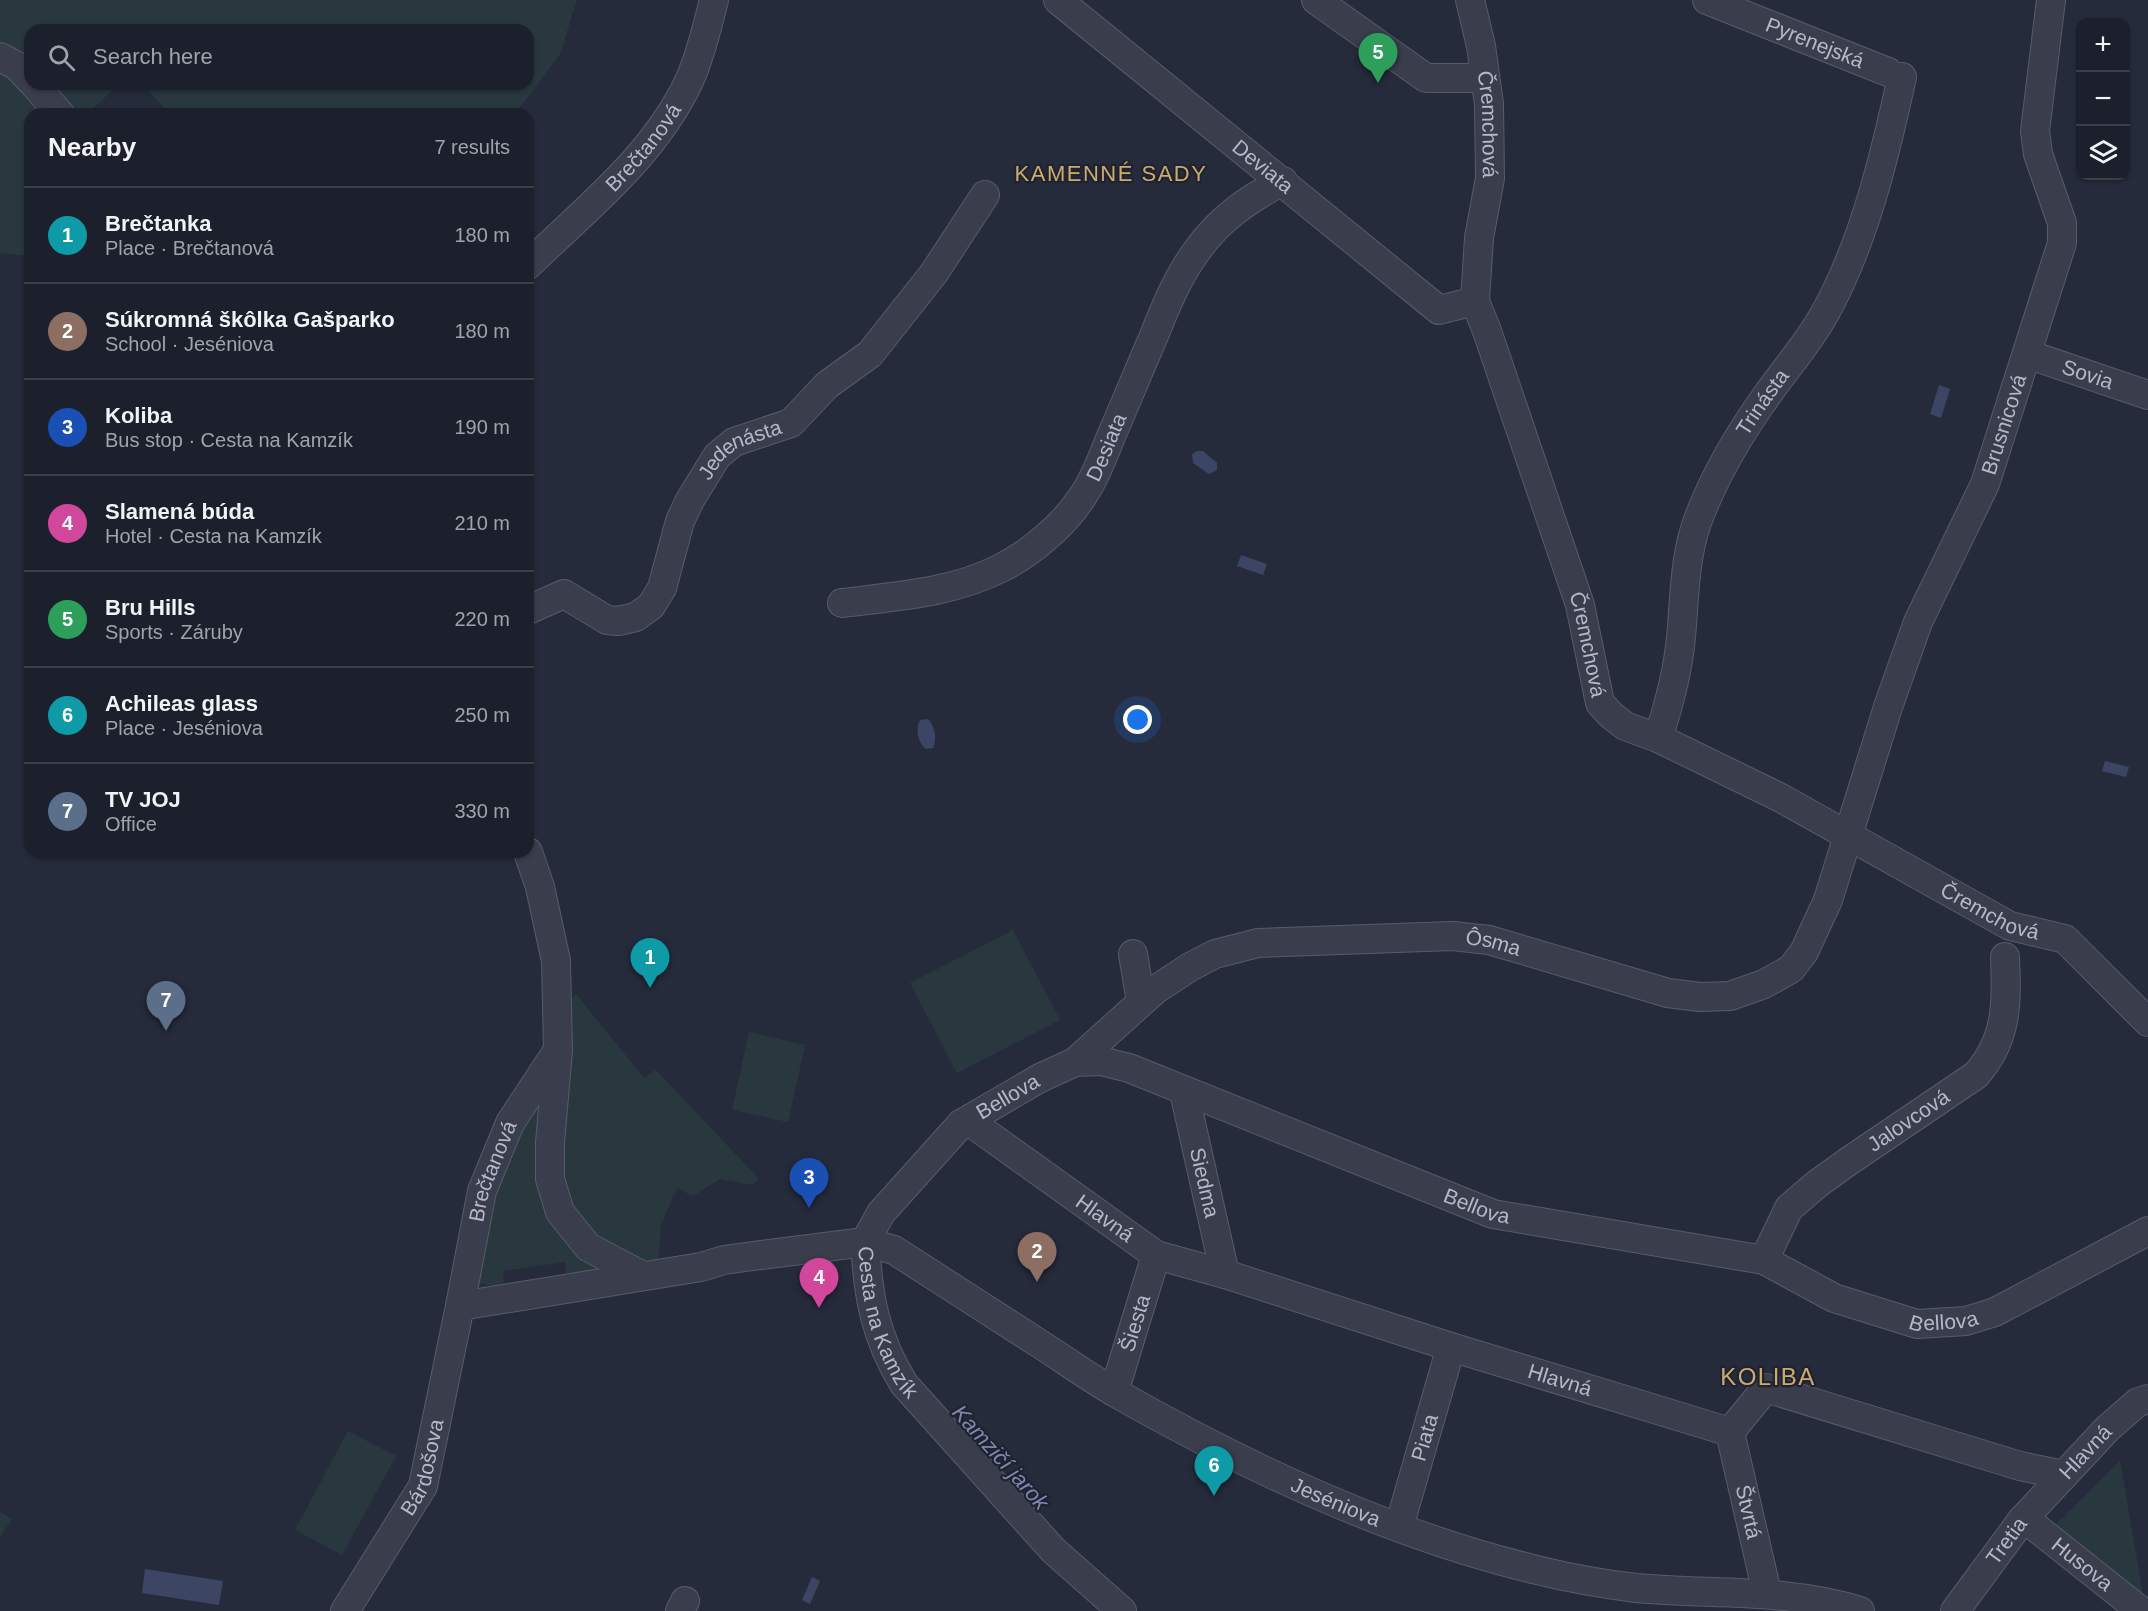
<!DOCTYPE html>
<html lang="en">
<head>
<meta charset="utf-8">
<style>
  :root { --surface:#1c202d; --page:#252835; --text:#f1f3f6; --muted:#a0a3aa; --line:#3a3e49; --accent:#92a2f0 }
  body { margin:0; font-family:Arial,sans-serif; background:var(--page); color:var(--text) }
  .controls { position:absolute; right:18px; top:18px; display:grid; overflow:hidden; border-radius:12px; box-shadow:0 2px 4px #0004 }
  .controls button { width:54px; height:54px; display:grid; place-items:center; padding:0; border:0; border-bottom:2px solid var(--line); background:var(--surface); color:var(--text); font:30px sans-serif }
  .you { position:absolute; left:1138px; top:720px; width:21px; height:21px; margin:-15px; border:4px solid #fff; border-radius:50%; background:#1a73e8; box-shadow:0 0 0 9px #1a73e833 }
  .badge { display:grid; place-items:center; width:39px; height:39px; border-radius:50%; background:var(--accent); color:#fff; font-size:20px; font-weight:700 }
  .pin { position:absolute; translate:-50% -50px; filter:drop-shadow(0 2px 3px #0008) }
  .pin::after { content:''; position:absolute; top:32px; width:21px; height:18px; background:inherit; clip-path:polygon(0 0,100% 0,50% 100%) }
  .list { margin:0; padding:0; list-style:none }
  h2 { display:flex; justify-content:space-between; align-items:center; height:78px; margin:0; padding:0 24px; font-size:26px }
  h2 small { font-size:20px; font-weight:400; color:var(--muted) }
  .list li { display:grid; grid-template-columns:39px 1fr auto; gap:18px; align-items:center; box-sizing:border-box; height:96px; padding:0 24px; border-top:2px solid var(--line) }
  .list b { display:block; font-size:22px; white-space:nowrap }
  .list p { margin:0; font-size:20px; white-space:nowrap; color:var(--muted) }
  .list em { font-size:20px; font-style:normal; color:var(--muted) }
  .icon { flex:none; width:33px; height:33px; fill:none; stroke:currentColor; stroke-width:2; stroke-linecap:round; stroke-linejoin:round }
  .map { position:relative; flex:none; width:2148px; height:1611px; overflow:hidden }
  .search { position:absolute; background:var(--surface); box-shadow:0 2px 4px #0004; left:24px; top:24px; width:510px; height:66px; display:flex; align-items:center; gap:15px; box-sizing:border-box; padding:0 21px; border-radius:18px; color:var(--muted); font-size:22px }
  .panel { position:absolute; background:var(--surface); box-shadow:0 2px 4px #0004; left:24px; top:108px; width:510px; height:750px; border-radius:18px }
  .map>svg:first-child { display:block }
  .green { fill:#29383e }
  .water { fill:#3d4564 }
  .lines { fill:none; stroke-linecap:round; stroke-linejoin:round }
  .minor-casing { stroke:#585b6a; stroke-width:30 }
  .minor { stroke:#3a3d4c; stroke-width:28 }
  .labels { text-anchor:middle; stroke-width:4.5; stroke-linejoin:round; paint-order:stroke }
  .street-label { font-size:21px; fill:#b5b8c8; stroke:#1f2231 }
  .neighbourhood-label { font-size:22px; letter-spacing:1.5px; fill:#cdab6b; stroke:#1f2231 }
  .water-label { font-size:22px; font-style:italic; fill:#7f89ad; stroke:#1f2231 }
  .quarter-label { font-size:24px; letter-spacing:1.5px; fill:#cdab6b; stroke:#1f2231 }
</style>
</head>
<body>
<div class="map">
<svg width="2148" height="1611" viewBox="0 0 2148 1611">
  <rect width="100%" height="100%" fill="#262b3c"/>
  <g class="green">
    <polygon points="0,0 577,0 560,54 515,114 169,114 143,84 528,84 528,30 30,30 30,84 119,84 87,114 30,114 30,256 0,253"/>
    <polygon points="1013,930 1060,1020 957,1073 910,983"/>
    <polygon points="576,994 644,1078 656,1070 759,1179 753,1185 720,1179 693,1196 677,1188 661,1224 658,1263 641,1261 596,1239 566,1198 561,1151 570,1001"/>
    <polygon points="749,1032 805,1045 788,1122 732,1110"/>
    <polygon points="547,1071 541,1151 598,1266 597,1272 567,1279 565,1262 503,1271 504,1286 495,1287 480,1283 478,1277 481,1227"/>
    <polygon points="348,1431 396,1456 342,1555 295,1530"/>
    <polygon points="2120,1461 2143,1595 2055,1525"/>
    <polygon points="0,1512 12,1519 0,1537"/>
  </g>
  <g class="water">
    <polygon points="1939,385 1950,389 1941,418 1930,414"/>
    <polygon points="1197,451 1203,451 1217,463 1217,470 1209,474 1193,463 1192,454"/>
    <polygon points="1241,555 1267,564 1263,575 1237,566"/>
    <path d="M928,719C935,726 937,739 933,748L926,749C918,743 915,729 920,720Z"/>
    <polygon points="2105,761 2129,767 2126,777 2102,771"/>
    <polygon points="145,1569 223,1581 219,1605 142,1593"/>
    <polygon points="812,1577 820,1581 810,1604 802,1600"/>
  </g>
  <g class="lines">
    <defs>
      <g id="minor">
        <path id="s1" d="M1058,0L1439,310L1475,301"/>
        <polyline points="1316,0 1426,78 1485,78"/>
        <path id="s2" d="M1470,0L1481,46L1489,104L1490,178L1479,238L1475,301L1487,331L1580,605L1600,703L1611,715L1625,726L1658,738L1781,798L2010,926L2065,939L2148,1022"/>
        <path id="s3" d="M1707,0L1888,72"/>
        <polyline points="0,57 17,66 30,80"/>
        <polyline points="34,84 60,114"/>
        <path id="s4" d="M528,265C587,208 655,155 690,79C701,54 707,27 714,0"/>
        <path id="s5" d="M2027,354L2148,395"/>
        <path id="s6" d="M842,603C897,596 952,593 1001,568C1029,554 1063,526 1080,500C1094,481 1103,456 1112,434C1126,402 1139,370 1153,338C1165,308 1177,278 1196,252C1218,220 1248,199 1283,181"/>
        <path id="s7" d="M528,610L564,594L607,620L618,621L636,617L651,606L662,588L680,521L690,500L717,456L734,442L791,423L827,385L870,354L934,273L985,195"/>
        <path id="s8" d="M1658,738C1669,705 1678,671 1681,637C1685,595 1684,552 1701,512C1717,472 1740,433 1765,398C1785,369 1808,344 1825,313C1864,243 1885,155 1902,77"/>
        <polyline points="528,852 540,887 556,961 558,1050 550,1143 550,1179 560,1212 588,1247 643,1276"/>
        <polyline points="1133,954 1141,1002"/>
        <path id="s9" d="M1075,1062L1155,990L1190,967L1215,954L1258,943L1453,936L1489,940L1668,993L1700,997L1730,996L1764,984L1791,969L1804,952L1828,900L1888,707L1918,622L1985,484L2062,243V223L2038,154L2035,131L2051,0"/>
        <path id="s10" d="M1184,1092L1225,1274"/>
        <path id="s11" d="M961,1124H973L1156,1255L1225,1274L1451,1347L1730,1432L1766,1388L2020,1466L2064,1475"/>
        <path id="s12" d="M865,1242L881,1213L961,1124L1040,1078L1075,1062L1101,1061L1129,1068L1493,1214L1764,1260L1834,1298L1917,1324L1966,1321L1995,1312L2148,1231"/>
        <path id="s13" d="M865,1242C868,1297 875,1337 904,1384L1053,1550L1122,1611"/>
        <path id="s14" d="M1764,1260L1789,1208L1817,1184L1849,1161L1976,1075C2008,1039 2007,1002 2005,957"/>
        <path id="s15" d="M460,1306L701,1267L724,1260L753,1256L865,1242L894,1250C943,1281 991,1313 1040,1344C1065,1360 1090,1378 1116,1393C1246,1467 1390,1535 1537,1570C1569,1578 1603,1584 1636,1588C1711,1595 1787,1588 1860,1611"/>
        <path id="s16" d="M1114,1392L1156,1255"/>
        <path id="s17" d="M1730,1432L1767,1593"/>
        <path id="s18" d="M2022,1520L2034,1526L2141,1611"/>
        <path id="s19" d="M1399,1527L1451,1347"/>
        <path id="s20" d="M345,1611L423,1486L460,1306L482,1191L510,1123L558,1050"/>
        <polyline points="680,1611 685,1601"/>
        <path id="s21" d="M1955,1611L2022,1520L2108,1428L2138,1402L2148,1399"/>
      </g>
    </defs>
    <use href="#minor" class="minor-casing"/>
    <use href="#minor" class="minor"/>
  </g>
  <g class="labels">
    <g class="street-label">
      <text dy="7" stroke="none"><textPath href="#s3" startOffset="116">Pyrenejská</textPath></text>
      <text dy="7" stroke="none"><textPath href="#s2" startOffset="126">Čremchová</textPath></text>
      <text dy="7" stroke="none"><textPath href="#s4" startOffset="165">Brečtanová</textPath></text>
      <text dy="7" stroke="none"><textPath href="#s1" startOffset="264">Deviata</textPath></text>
      <text dy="7" stroke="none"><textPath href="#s5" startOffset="64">Sovia</textPath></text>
      <text dy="7" stroke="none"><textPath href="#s8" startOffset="357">Trinásta</textPath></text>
      <text dy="7" stroke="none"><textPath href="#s9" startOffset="1356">Brusnicová</textPath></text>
      <text dy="7" stroke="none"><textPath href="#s6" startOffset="328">Desiata</textPath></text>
      <text dy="7" stroke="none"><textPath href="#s7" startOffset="326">Jedenásta</textPath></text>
      <text dy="7" stroke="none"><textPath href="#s2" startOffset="666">Čremchová</textPath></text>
      <text dy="7" stroke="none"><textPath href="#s2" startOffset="1170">Čremchová</textPath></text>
      <text dy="7" stroke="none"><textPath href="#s9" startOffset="458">Ôsma</textPath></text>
      <text dy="7" stroke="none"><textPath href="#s12" startOffset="207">Bellova</textPath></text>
      <text dy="7" stroke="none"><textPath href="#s14" startOffset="206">Jalovcová</textPath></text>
      <text dy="7" stroke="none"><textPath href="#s20" startOffset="470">Brečtanová</textPath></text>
      <text dy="7" stroke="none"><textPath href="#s10" startOffset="93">Siedma</textPath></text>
      <text dy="7" stroke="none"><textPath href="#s12" startOffset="712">Bellova</textPath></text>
      <text dy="7" stroke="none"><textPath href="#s11" startOffset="174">Hlavná</textPath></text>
      <text dy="7" stroke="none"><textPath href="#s12" startOffset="1198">Bellova</textPath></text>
      <text dy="7" stroke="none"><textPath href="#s13" startOffset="84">Cesta na Kamzík</textPath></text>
      <text dy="7" stroke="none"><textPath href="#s16" startOffset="72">Šiesta</textPath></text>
      <text dy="7" stroke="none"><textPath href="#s11" startOffset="660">Hlavná</textPath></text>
      <text dy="7" stroke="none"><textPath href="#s19" startOffset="93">Piata</textPath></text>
      <text dy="7" stroke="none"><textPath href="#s21" startOffset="206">Hlavná</textPath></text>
      <text dy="7" stroke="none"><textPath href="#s20" startOffset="165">Bárdošova</textPath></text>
      <text dy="7" stroke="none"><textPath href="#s15" startOffset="950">Jeséniova</textPath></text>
      <text dy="7" stroke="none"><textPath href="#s17" startOffset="82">Štvrtá</textPath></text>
      <text dy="7" stroke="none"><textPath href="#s21" startOffset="87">Tretia</textPath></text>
      <text dy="7" stroke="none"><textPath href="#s18" startOffset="75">Husova</textPath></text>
    </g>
    <g class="neighbourhood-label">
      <text x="1111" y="181">KAMENNÉ SADY</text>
    </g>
    <g class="water-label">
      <text transform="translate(1001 1457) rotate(48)" y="8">Kamzičí jarok</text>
    </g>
    <g class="quarter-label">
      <text x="1768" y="1385">KOLIBA</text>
    </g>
  </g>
</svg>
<div class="controls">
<button>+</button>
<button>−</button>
<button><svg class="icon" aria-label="layers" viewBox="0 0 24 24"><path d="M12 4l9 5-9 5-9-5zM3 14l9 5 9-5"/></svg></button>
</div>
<div class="you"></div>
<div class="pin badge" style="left:650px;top:988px;background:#0f9aa8">1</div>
<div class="pin badge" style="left:1037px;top:1282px;background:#8d6e63">2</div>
<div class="pin badge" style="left:809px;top:1208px;background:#1a4fb4">3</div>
<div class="pin badge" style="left:819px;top:1308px;background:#d1479c">4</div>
<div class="pin badge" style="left:1378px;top:83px;background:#2e9e5b">5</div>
<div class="pin badge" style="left:1214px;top:1496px;background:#0f9aa8">6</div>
<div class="pin badge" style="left:166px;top:1031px;background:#5c6f8a">7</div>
<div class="search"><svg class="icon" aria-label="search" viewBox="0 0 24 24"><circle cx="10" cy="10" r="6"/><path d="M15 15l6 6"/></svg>Search here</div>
<section class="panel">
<h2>Nearby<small>7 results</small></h2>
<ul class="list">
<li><span class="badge" style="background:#0f9aa8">1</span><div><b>Brečtanka</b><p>Place · Brečtanová</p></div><em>180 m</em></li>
<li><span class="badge" style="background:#8d6e63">2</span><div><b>Súkromná škôlka Gašparko</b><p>School · Jeséniova</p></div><em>180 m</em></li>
<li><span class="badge" style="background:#1a4fb4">3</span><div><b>Koliba</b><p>Bus stop · Cesta na Kamzík</p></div><em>190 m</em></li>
<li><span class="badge" style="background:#d1479c">4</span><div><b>Slamená búda</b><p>Hotel · Cesta na Kamzík</p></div><em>210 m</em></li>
<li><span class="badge" style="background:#2e9e5b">5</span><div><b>Bru Hills</b><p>Sports · Záruby</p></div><em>220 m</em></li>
<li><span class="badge" style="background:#0f9aa8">6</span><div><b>Achileas glass</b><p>Place · Jeséniova</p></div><em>250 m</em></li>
<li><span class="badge" style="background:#5c6f8a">7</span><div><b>TV JOJ</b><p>Office</p></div><em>330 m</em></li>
</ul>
</section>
</div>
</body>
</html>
